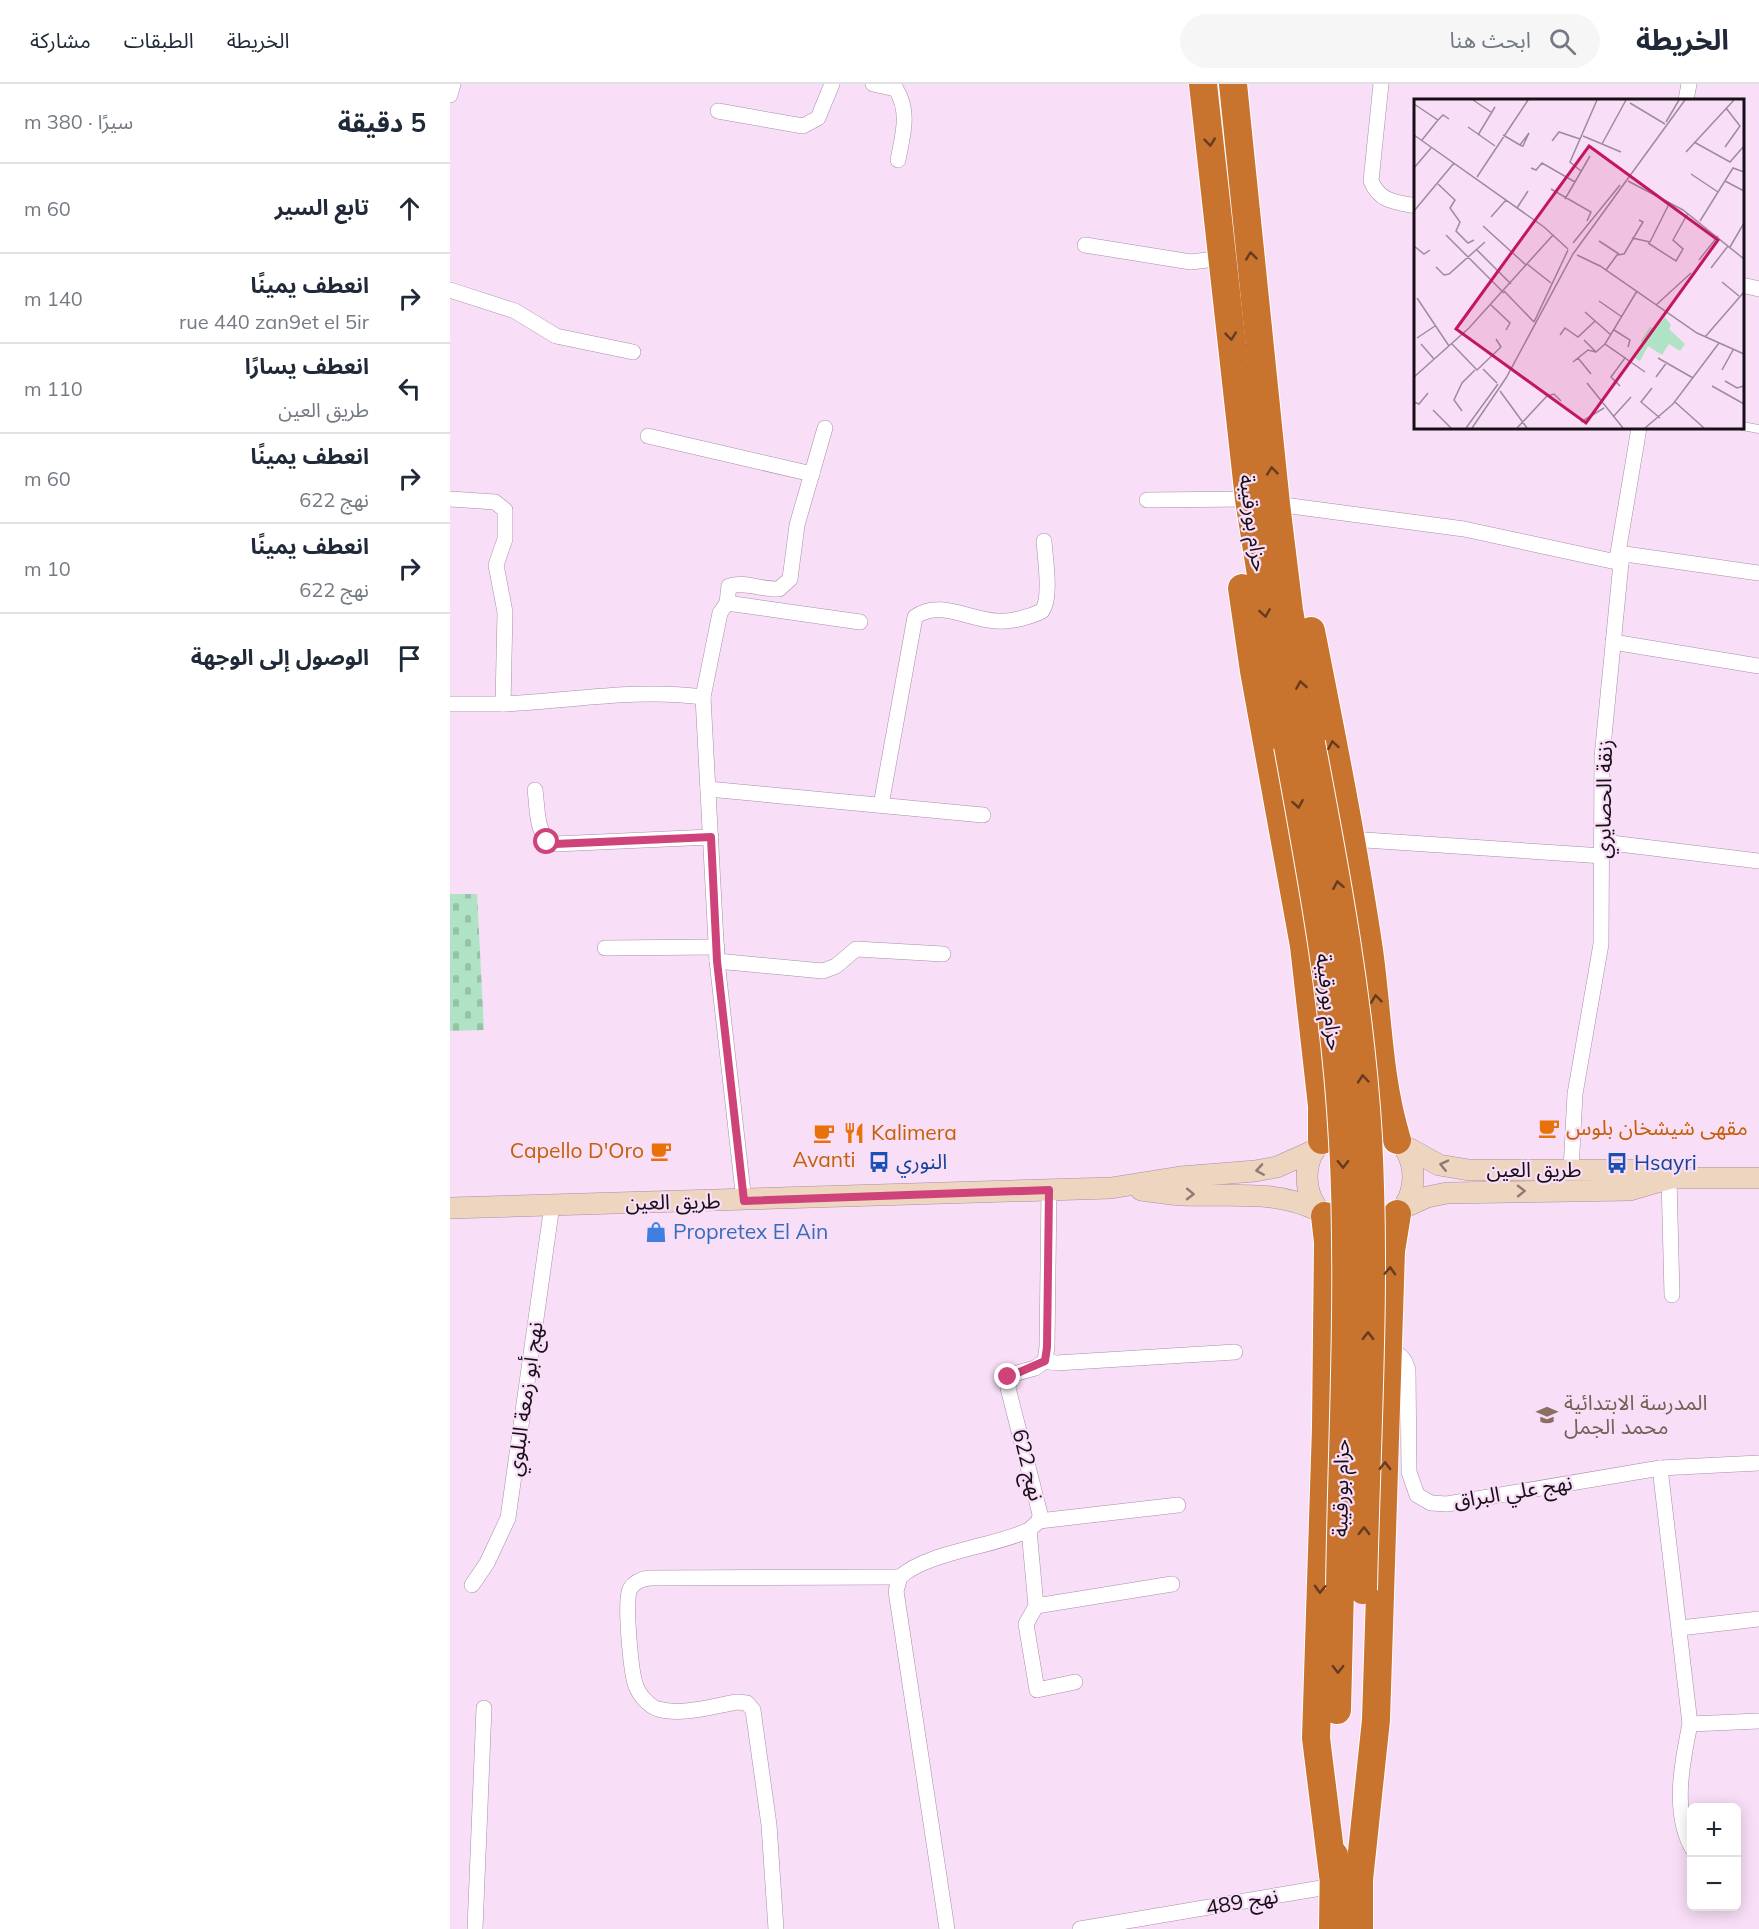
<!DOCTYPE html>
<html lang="ar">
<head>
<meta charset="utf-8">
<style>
  :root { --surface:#fff; --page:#f6f6f7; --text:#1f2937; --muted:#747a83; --line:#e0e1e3 }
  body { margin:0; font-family:Mulish,"Noto Sans Arabic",sans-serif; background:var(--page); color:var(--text); direction:rtl }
  .controls { position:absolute; right:18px; bottom:18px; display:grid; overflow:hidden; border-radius:9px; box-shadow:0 3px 15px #0003 }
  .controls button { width:54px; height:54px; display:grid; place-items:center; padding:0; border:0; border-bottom:2px solid var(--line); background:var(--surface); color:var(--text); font:30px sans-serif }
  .stop { position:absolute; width:18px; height:18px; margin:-14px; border:4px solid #ce4379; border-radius:50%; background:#fff }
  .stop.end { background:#ce4379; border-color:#fff; box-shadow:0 2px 6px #0008 }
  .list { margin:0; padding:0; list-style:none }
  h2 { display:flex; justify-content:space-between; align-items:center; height:78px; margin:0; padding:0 24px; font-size:26px }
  h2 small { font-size:20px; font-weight:400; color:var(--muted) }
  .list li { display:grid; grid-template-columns:39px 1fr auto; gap:18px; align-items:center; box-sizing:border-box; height:90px; padding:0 24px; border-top:2px solid var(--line) }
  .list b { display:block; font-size:22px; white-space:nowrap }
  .list p { margin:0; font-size:20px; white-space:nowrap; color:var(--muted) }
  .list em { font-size:20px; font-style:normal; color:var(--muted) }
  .icon { flex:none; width:33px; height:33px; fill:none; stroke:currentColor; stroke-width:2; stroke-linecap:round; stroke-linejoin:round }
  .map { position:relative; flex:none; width:1309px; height:1845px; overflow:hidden; direction:ltr }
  header { display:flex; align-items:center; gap:36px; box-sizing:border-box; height:84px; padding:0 30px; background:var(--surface); border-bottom:2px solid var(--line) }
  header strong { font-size:28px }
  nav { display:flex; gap:33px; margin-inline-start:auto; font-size:21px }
  .search { width:420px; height:54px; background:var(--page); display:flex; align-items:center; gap:15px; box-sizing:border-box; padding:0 21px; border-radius:33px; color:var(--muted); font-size:22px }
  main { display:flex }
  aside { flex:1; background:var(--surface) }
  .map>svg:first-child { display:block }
  .cemetery { fill:url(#cemetery-stones) }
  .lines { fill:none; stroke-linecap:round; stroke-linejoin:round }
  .lane-casing { stroke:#a68fa6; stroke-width:9 }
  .street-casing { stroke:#a68fa6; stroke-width:16 }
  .secondary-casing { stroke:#a68fa6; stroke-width:22 }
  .highway-casing { stroke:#fff; stroke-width:30 }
  .lane { stroke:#fff; stroke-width:8 }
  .street { stroke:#fff; stroke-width:15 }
  .secondary { stroke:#eed5c0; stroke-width:21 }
  .highway { stroke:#c8732e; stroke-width:28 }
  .highway-bridge-casing { stroke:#fff; stroke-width:30; stroke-linecap:butt }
  .highway-bridge { stroke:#c8732e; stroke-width:28 }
  .oneway { stroke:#673b21 }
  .oneway2 { stroke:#8d7b74 }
  .route { stroke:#ce4379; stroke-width:8 }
  .labels { text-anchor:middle; stroke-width:4.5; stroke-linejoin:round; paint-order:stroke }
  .street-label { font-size:21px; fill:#170e17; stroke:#f8def7 }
  .food-label { font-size:21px; fill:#c56008; stroke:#f8def7; text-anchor:start }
  .transit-label { font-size:21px; fill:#164399; stroke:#f8def7; text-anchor:start }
  .shop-label { font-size:21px; fill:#366cbe; stroke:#f8def7; text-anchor:start }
  .education-label { font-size:21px; fill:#785e54; stroke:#f8def7; text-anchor:start }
  .inset-road { fill:none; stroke:#9e8b9d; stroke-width:1.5 }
  .view { fill:#c2185b; fill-opacity:0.15; stroke:#c2185b; stroke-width:3 }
  .inset-edge { fill:none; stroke:#170e17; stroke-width:3 }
</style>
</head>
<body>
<header>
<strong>الخريطة</strong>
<div class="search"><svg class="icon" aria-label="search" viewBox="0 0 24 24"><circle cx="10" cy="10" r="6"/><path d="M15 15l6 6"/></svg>ابحث هنا</div>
<nav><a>الخريطة</a><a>الطبقات</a><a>مشاركة</a></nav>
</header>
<main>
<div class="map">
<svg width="1309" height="1845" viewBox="0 0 1309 1845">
  <defs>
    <pattern id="cemetery-stones" width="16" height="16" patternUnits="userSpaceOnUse" patternTransform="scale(1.5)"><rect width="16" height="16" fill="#b0e3c5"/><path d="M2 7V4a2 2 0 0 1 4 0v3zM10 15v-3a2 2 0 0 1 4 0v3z" fill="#97c2a8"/></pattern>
  </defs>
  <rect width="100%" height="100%" fill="#f8def7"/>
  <polygon class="cemetery" points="0,810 27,810 34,946 0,947"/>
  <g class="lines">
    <defs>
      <polyline id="lane" points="1292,342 1309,345"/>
      <g id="street">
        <path d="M423,0L446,5C460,28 453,50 448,76"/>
        <path d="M931,0L921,97C930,118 945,118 966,122"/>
        <polyline points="0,11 3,0"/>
        <polyline points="1236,16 1239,0"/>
        <polyline points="268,27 353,42 368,34 382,0"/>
        <polyline points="635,161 741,178 773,174"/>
        <polyline points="1292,201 1309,205"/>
        <polyline points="0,206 65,227 106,252 183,268"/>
        <polyline points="198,352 362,390"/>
        <path d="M0,415L45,418L55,426V455L46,481L55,528L53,620C120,617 186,604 253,613L267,877L294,1117"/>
        <polyline points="697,416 799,415"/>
        <polyline points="826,420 1014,445 1171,479"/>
        <polyline points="1168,469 1309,489"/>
        <path d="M277,519L279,502C294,497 313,506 329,505L340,495L347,441L375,344"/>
        <polyline points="1163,558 1309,582"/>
        <polyline points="253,613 270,529 277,519 410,538"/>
        <polyline points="0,620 53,620"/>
        <polyline points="258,705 533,731"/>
        <path d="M85,706C88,725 85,753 105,760L261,753"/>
        <path d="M431,721L465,533C489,515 520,536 547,537C561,538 580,533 592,527C602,514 595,474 594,457"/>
        <polyline points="900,755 1153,772"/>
        <polyline points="1153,758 1309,777"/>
        <polyline points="155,864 267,863"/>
        <polyline points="267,877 373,887 386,882 406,865 493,870"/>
        <polyline points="1121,1086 1125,1010 1151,860 1152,673 1171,479 1168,469 1189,344"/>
        <polyline points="1219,1094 1222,1211"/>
        <polyline points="599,1106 597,1263 595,1277 585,1284 560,1291 558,1304 590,1430 589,1437 579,1446 586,1522 576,1540 587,1606 625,1598"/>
        <path d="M938,1268C951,1270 954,1273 958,1286L959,1388L967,1411L981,1419L997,1420L1210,1384L1309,1379"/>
        <polyline points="595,1277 606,1279 785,1268"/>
        <path d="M1210,1384L1240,1640C1232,1678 1222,1728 1242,1764"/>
        <polyline points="589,1437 728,1421"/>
        <polyline points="22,1501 37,1479 58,1434 102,1121"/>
        <polyline points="586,1522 722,1500"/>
        <polyline points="1230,1544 1309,1535"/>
        <polyline points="1240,1640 1309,1637"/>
        <polyline points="25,1845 34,1624"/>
        <path d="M326,1845L319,1741L303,1626L297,1619L287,1618C263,1622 232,1632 208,1625C200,1623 189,1611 186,1602C181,1590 174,1516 180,1505C184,1498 192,1495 199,1494L450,1493"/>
        <path d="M497,1845L446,1507L450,1493C477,1468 543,1463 579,1446"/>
        <polyline points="630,1845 883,1802"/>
      </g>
      <g id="secondary">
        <circle cx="910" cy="1093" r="53"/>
        <polyline points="953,1061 989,1081 1019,1086 1181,1086 1219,1094 1309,1094"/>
        <path d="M691,1106C705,1108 719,1110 733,1111C780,1113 825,1105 869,1127"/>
        <polyline points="0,1124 661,1104 730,1093 805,1087 827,1083 865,1066"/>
        <polyline points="953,1124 977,1113 997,1109 1180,1106 1218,1095"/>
      </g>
      <g id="highway">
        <polyline points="753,0 799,415 838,662"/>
        <polyline points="783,0 826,420 839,526 861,659"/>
        <polyline points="792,504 804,587 854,862 872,1022 872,1056"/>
        <path d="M861,547C882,653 903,759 919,866C928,930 928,994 947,1056"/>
        <polyline points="875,1132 878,1158 876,1343 866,1654 883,1791"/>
        <polyline points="887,1626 890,1505"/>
        <polyline points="909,1796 926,1636 941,1167 947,1130"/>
        <polyline points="883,1845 884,1771"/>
        <polyline points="909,1845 909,1778"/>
      </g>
    </defs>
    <use href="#lane" class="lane-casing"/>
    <use href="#street" class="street-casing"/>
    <use href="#secondary" class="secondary-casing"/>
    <use href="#highway" class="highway-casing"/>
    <use href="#lane" class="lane"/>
    <use href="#street" class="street"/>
    <use href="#secondary" class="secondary"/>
    <use href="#highway" class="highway"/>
    <defs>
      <g id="highway-bridge">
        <path d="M861,659C886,790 910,920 918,1053C926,1203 916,1356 913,1506"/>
        <path d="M838,662C862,793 886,923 893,1057C901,1205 892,1357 890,1505"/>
      </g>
    </defs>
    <use href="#highway-bridge" class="highway-bridge-casing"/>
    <use href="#highway-bridge" class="highway-bridge"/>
  </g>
  <defs><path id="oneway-chevron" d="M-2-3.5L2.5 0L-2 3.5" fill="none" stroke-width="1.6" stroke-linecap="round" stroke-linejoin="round" transform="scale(1.5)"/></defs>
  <g class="oneway">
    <use href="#oneway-chevron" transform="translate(760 58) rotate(84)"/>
    <use href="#oneway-chevron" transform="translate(801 172) rotate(-96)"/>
    <use href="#oneway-chevron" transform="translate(781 252) rotate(84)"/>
    <use href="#oneway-chevron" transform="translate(822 387) rotate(-96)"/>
    <use href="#oneway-chevron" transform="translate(815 529) rotate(81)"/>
    <use href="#oneway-chevron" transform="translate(851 601) rotate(-99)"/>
    <use href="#oneway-chevron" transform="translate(883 661) rotate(-100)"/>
    <use href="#oneway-chevron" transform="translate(848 720) rotate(80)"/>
    <use href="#oneway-chevron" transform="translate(888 801) rotate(-100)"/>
    <use href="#oneway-chevron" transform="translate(926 915) rotate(-97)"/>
    <use href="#oneway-chevron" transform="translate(913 995) rotate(-95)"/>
    <use href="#oneway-chevron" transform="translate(893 1080) rotate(89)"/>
    <use href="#oneway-chevron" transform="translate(940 1187) rotate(-88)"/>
    <use href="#oneway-chevron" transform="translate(918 1252) rotate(-89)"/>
    <use href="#oneway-chevron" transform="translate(935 1382) rotate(-89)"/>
    <use href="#oneway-chevron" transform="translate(914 1447) rotate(-89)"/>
    <use href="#oneway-chevron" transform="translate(870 1505) rotate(92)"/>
    <use href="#oneway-chevron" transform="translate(888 1585) rotate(91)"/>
  </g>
  <g class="oneway2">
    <use href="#oneway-chevron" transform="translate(994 1081) rotate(-167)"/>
    <use href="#oneway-chevron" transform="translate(810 1086) rotate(171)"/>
    <use href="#oneway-chevron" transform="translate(1071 1107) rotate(-1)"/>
    <use href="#oneway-chevron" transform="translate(740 1110) rotate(1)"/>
  </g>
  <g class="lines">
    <polyline class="route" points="97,758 105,760 261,753 267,877 294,1117 599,1106 597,1263 595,1277 558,1293"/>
  </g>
  <defs>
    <symbol id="cafe-bare" viewBox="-9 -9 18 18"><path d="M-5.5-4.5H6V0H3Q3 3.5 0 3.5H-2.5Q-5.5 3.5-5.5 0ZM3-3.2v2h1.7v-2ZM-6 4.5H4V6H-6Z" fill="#e8710a" stroke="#f8def7" stroke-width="2.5" paint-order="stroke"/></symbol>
    <symbol id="restaurant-bare" viewBox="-9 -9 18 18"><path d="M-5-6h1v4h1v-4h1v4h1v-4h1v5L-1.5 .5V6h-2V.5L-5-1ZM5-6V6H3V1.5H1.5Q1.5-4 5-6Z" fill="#e8710a" stroke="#f8def7" stroke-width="2.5" paint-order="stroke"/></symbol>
    <symbol id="bus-bare" viewBox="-9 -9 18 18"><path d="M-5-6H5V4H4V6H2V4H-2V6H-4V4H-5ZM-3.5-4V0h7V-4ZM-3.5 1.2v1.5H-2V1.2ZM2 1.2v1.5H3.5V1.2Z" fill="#1a4fb4" stroke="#f8def7" stroke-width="2.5" paint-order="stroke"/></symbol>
    <symbol id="shop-bare" viewBox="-9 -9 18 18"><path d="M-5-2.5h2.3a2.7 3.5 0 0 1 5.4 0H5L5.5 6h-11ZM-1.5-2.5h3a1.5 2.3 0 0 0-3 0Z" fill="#3f7fe0" stroke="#f8def7" stroke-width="2.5" paint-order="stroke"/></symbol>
    <symbol id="school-bare" viewBox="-9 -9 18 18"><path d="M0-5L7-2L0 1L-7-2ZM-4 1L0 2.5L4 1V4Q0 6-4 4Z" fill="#8d6e63" stroke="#f8def7" stroke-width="2.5" paint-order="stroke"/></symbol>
  </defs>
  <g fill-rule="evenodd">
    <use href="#cafe-bare" x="1084" y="1029" width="30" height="30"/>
    <use href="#cafe-bare" x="359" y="1034" width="30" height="30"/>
    <use href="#restaurant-bare" x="389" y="1034" width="30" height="30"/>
    <use href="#cafe-bare" x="196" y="1052" width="30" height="30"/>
    <use href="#bus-bare" x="414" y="1063" width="30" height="30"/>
    <use href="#bus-bare" x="1152" y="1064" width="30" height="30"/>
    <use href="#shop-bare" x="191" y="1133" width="30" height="30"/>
    <use href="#school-bare" x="1082" y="1316" width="30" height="30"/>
  </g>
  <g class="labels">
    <g class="street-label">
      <text transform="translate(803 439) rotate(82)" y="7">حزام بورقيبة</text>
      <text transform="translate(1154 715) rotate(-89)" y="7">زنقة الحصايري</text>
      <text transform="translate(879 918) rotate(83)" y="7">حزام بورقيبة</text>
      <text x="1084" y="1093">طريق العين</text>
      <text transform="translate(223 1118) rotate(-1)" y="7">طريق العين</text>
      <text transform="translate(75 1315) rotate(-82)" y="7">نهج أبو زمعة البلوي</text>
      <text transform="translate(578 1381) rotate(76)" y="7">نهج 622</text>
      <text transform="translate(891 1404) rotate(-89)" y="7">حزام بورقيبة</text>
      <text transform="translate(1063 1408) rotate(-9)" y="7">نهج علي البراق</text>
      <text transform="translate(792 1818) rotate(-10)" y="7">نهج 489</text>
    </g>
    <g class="food-label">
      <text x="1116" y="1051">مقهى شيشخان بلوس</text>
      <text x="421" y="1056">Kalimera</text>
      <text x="194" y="1074" text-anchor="end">Capello D'Oro</text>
      <text x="374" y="1083" text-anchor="middle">Avanti</text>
    </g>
    <g class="transit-label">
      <text x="446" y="1085">النوري</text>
      <text x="1184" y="1086">Hsayri</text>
    </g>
    <g class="shop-label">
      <text x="223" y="1155">Propretex El Ain</text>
    </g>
    <g class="education-label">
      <text x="1114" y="1326">المدرسة الابتدائية<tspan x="1114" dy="24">محمد الجمل</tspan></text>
    </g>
  </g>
  <g transform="translate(964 15)">
    <rect width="330" height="330" fill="#f8def7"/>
    <path d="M251,218L257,226L255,230L271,245L266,252L255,245L248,256L234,247L226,262L221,259L231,245L227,242L236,228L241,231Z" fill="#b0e3c5"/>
    <path class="inset-road" d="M59,1L77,13M216,4L251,25M0,5L24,21L29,16L35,20M252,23L265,1M54,28L81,47M0,36L130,128L154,150M64,36L81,8M89,36L106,46L108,47H109L115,34L106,46M169,37L207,53M8,41L24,21M138,42L145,33L166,40M280,43L316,63L330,47M188,45L212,1M311,48L326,27L312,9M272,53L320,1M0,69L17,49M117,69L122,71L128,64L161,83M167,72L156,63L183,1M277,75L304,93M63,78L114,1M214,82L269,111L330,160M311,82L330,92M24,85L41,101L36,109L46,123L42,132L54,144L60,141M137,90L177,113L173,122M151,100L176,57M103,109L114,92M0,112L40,64M77,118L92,101M286,122L319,69L330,73M69,127L112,166M32,136L90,194M218,139L236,143L256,103M185,142L205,155M159,144L206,86M234,144L262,162L269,150L259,141L274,114M0,147L10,155L16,151M316,148L330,124M63,151L97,185M163,156L186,167L283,234L330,255M285,161L304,137M113,165L137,184M22,168L30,176L35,175L71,143M297,169L314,147M192,171L203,156L210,155L229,123L225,121M308,183L325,197M90,192L120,223M3,199L35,247M185,202L208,218M77,206L96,224L92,231M242,206L277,174M171,213L197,236M120,223L154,151M200,231L216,241L214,248M146,236L151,229L164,238L181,222M291,238L330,193M3,239L21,227M170,241L182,253L191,245M7,245L20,260M38,245L63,271L87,248L82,240M164,259L177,275M211,259L231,273M244,259L279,279M159,263L174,251L182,253M69,270L83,284M308,271L319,251M0,278L55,229L139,136M242,278L253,263M311,282L323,289L330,287M173,284L209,329M206,287L197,278L211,259L191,245L223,192M298,287L330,305M238,289L227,303L246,319M86,292L113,329M0,303L5,305L14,294M261,303L290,329M19,311L37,329M48,312L40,301L48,284L61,271M199,318L217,298M167,323L190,309M52,329L84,285M58,329L92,279L159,155L271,1M103,329L133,297L140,295L147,302M231,329L259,305L305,244"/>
    <path class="view" d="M175,47L304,141L172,324L42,230Z"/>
    <rect width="330" height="330" class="inset-edge"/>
  </g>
</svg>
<div class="controls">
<button>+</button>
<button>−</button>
</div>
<div class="stop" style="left:97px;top:758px"></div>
<div class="stop end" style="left:558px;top:1293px"></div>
</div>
<aside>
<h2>5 دقيقة<small>سيرًا · 380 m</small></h2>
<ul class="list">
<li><svg class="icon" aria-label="ahead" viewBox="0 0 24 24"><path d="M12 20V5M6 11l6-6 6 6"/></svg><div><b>تابع السير</b></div><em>60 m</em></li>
<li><svg class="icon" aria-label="right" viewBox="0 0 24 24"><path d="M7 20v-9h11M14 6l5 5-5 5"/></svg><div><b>انعطف يمينًا</b><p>rue 440 zan9et el 5ir</p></div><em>140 m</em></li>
<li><svg class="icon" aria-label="left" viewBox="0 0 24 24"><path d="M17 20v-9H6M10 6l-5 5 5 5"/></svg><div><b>انعطف يسارًا</b><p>طريق العين</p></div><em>110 m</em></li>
<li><svg class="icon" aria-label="right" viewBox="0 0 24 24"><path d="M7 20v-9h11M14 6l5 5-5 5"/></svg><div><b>انعطف يمينًا</b><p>نهج 622</p></div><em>60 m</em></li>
<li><svg class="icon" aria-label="right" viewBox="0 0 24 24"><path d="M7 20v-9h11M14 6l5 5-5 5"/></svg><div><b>انعطف يمينًا</b><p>نهج 622</p></div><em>10 m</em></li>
<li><svg class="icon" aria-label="arrive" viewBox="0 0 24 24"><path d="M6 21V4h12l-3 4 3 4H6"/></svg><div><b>الوصول إلى الوجهة</b></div></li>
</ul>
</aside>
</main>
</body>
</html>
